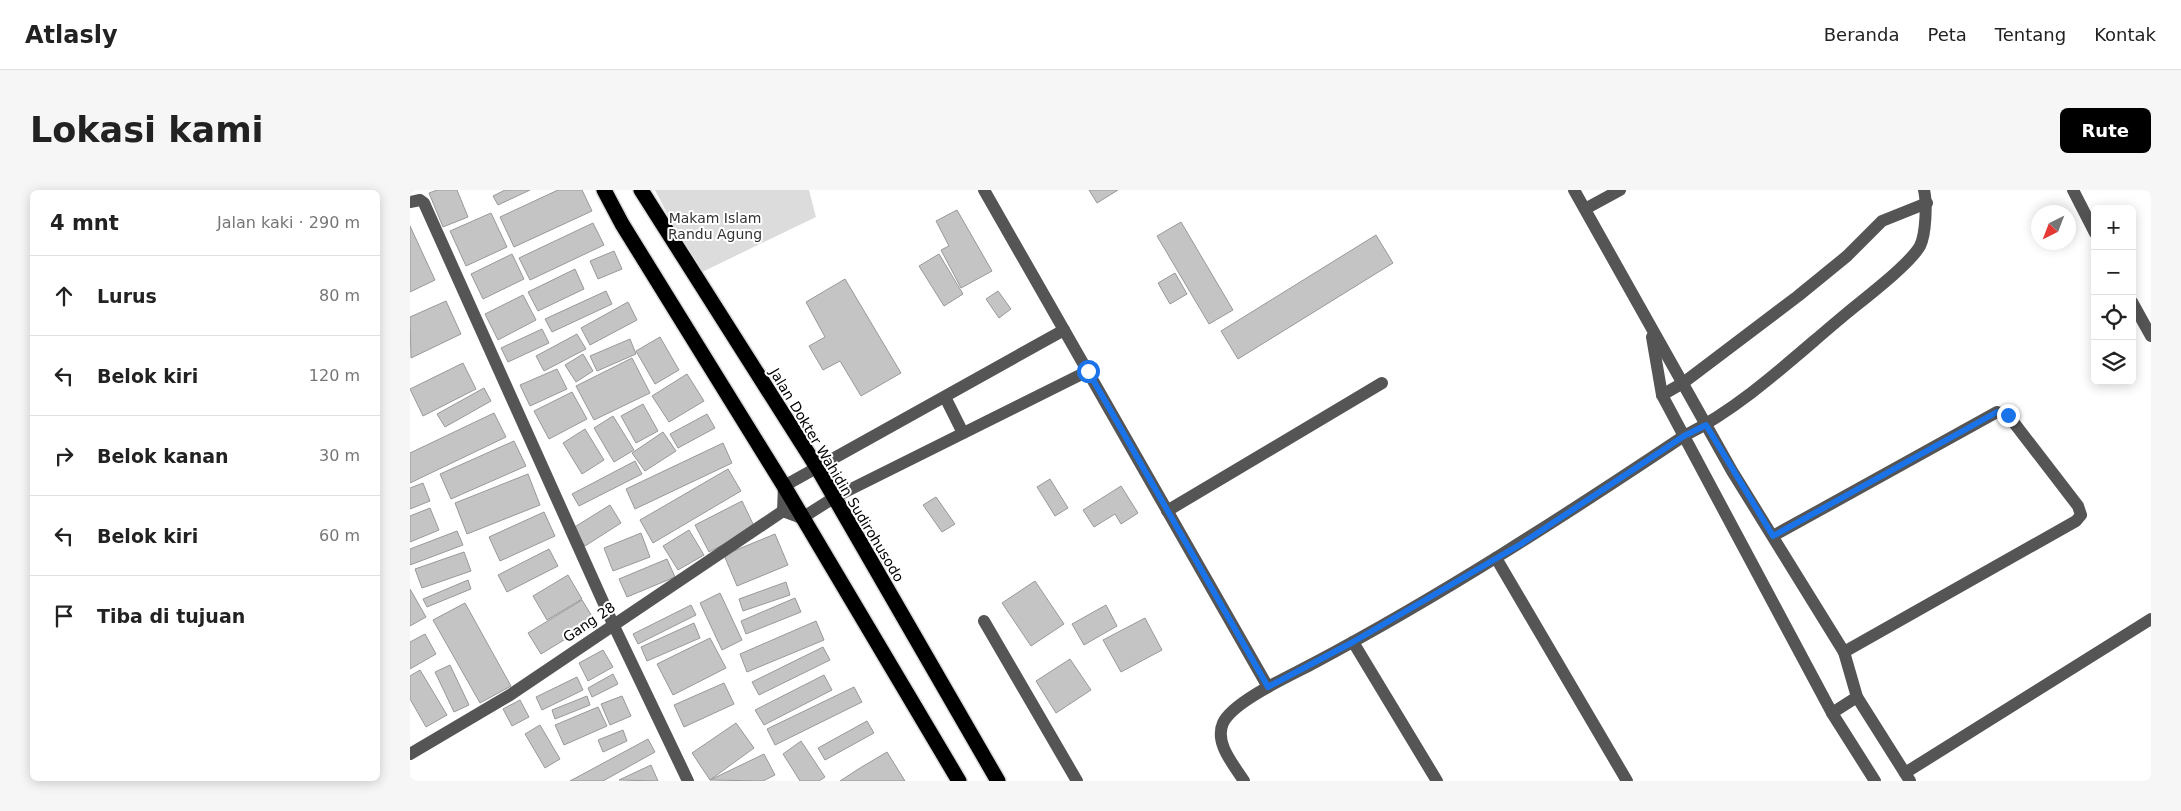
<!DOCTYPE html>
<html lang="id">
<head>
<meta charset="utf-8">
<style>
  :root { --surface:#fff; --page:#f6f6f6; --text:#222; --muted:#767676; --line:#e0e0e0; --accent:#000 }
  body { margin:0; font-family:"DejaVu Sans",sans-serif; background:var(--page); color:var(--text) }
  .controls { position:absolute; right:15px; top:15px; display:grid; overflow:hidden; border-radius:8px; box-shadow:0 2px 12px #0003 }
  .controls button { width:45px; height:45px; display:grid; place-items:center; padding:0; border:0; border-bottom:1px solid var(--line); background:var(--surface); color:var(--text); font:25px sans-serif }
  .compass { position:absolute; left:1621px; top:15px; width:45px; height:45px; border-radius:50%; background:var(--surface); box-shadow:0 2px 12px #0003; rotate:222deg }
  .stop { position:absolute; width:15px; height:15px; margin:-11px; border:4px solid #1a73e8; border-radius:50%; background:#fff }
  .stop.end { background:#1a73e8; border-color:#fff; box-shadow:0 1px 5px #0008 }
  .list { margin:0; padding:0; list-style:none }
  h2 { display:flex; justify-content:space-between; align-items:center; height:65px; margin:0; padding:0 20px; font-size:21px }
  h2 small { font-size:16px; font-weight:400; color:var(--muted) }
  .list li { display:grid; grid-template-columns:32px 1fr auto; gap:15px; align-items:center; box-sizing:border-box; height:80px; padding:0 20px; border-top:1px solid var(--line) }
  .list b { display:block; font-size:19px; white-space:nowrap }
  .list em { font-size:16px; font-style:normal; color:var(--muted) }
  .icon { flex:none; width:28px; height:28px; fill:none; stroke:currentColor; stroke-width:2; stroke-linecap:round; stroke-linejoin:round }
  .map { position:relative; flex:none; width:1741px; height:591px; overflow:hidden; border-radius:8px }
  header { display:flex; align-items:center; gap:30px; box-sizing:border-box; height:70px; padding:0 25px; background:var(--surface); border-bottom:1px solid var(--line) }
  header strong { font-size:24px }
  nav { display:flex; gap:28px; margin-inline-start:auto; font-size:18px }
  .intro { display:flex; align-items:center; justify-content:space-between; box-sizing:border-box; height:120px; padding:0 30px }
  h1 { margin:0; font-size:35px }
  .button { padding:12px 22px; border-radius:8px; background:var(--accent); color:#fff; font-size:18px; font-weight:700 }
  main { display:flex; gap:30px; padding:0 30px }
  aside { flex:1; background:var(--surface); border-radius:8px; box-shadow:0 2px 12px #0003 }
  .map>svg:first-child { display:block }
  .green { fill:#dcdcdc }
  .building { fill:#c4c4c4; stroke:#999 }
  .lines { fill:none; stroke-linecap:round; stroke-linejoin:round }
  .highway-casing { stroke:#dbdbdb; stroke-width:18 }
  .minor { stroke:#555; stroke-width:12 }
  .highway { stroke:#000; stroke-width:15 }
  .route { stroke:#1a73e8; stroke-width:6 }
  .labels { text-anchor:middle; stroke-width:4; stroke-linejoin:round; paint-order:stroke }
  .park-label { font-size:14px; fill:#333; stroke:#fff }
  .street-label { font-size:14px; fill:#000; stroke:#fff }
</style>
</head>
<body>
<header>
<strong>Atlasly</strong>
<nav><a>Beranda</a><a>Peta</a><a>Tentang</a><a>Kontak</a></nav>
</header>
<div class="intro"><h1>Lokasi kami</h1><a class="button">Rute</a></div>
<main>
<aside>
<h2>4 mnt<small>Jalan kaki · 290 m</small></h2>
<ul class="list">
<li><svg class="icon" aria-label="ahead" viewBox="0 0 24 24"><path d="M12 20V5M6 11l6-6 6 6"/></svg><div><b>Lurus</b></div><em>80 m</em></li>
<li><svg class="icon" aria-label="left" viewBox="0 0 24 24"><path d="M17 20v-9H6M10 6l-5 5 5 5"/></svg><div><b>Belok kiri</b></div><em>120 m</em></li>
<li><svg class="icon" aria-label="right" viewBox="0 0 24 24"><path d="M7 20v-9h11M14 6l5 5-5 5"/></svg><div><b>Belok kanan</b></div><em>30 m</em></li>
<li><svg class="icon" aria-label="left" viewBox="0 0 24 24"><path d="M17 20v-9H6M10 6l-5 5 5 5"/></svg><div><b>Belok kiri</b></div><em>60 m</em></li>
<li><svg class="icon" aria-label="arrive" viewBox="0 0 24 24"><path d="M6 21V4h12l-3 4 3 4H6"/></svg><div><b>Tiba di tujuan</b></div></li>
</ul>
</aside>
<div class="map">
<svg width="1741" height="591" viewBox="0 0 1741 591">
  <rect width="100%" height="100%" fill="#fff"/>
  <polygon class="green" points="245,0 399,0 406,27 288,84"/>
  <g class="building">
    <polygon points="27,0 47,0 58,27 33,37 19,3"/>
    <polygon points="95,0 120,0 88,15 83,6"/>
    <polygon points="148,0 172,0 182,21 104,57 90,27"/>
    <polygon points="679,0 708,0 687,13"/>
    <polygon points="547,20 582,81 551,98 531,60 539,56 526,31"/>
    <polygon points="81,23 97,57 56,76 40,41"/>
    <polygon points="771,32 823,120 799,134 747,46"/>
    <polygon points="183,33 194,55 120,90 109,68"/>
    <polygon points="0,36 25,90 0,102"/>
    <polygon points="966,45 983,73 828,169 811,141"/>
    <polygon points="204,61 212,79 188,89 180,71"/>
    <polygon points="102,64 114,89 73,109 61,84"/>
    <polygon points="529,64 553,104 534,116 509,76"/>
    <polygon points="165,79 174,99 128,121 118,102"/>
    <polygon points="765,83 777,104 760,114 748,93"/>
    <polygon points="435,89 491,183 451,206 430,171 413,180 399,156 415,147 396,112"/>
    <polygon points="196,101 202,114 142,142 135,129"/>
    <polygon points="588,101 601,119 589,128 576,109"/>
    <polygon points="113,105 126,130 88,150 75,124"/>
    <polygon points="36,111 51,144 1,168 0,127"/>
    <polygon points="218,112 227,130 180,155 171,138"/>
    <polygon points="132,139 139,153 98,172 91,158"/>
    <polygon points="167,144 176,159 134,181 126,166"/>
    <polygon points="250,147 269,180 245,194 226,161"/>
    <polygon points="220,149 226,164 187,181 180,166"/>
    <polygon points="173,164 183,181 166,192 155,175"/>
    <polygon points="222,168 240,203 184,230 166,196"/>
    <polygon points="53,173 66,199 13,226 0,199"/>
    <polygon points="147,179 157,199 120,216 110,195"/>
    <polygon points="277,184 294,211 259,232 242,206"/>
    <polygon points="74,198 81,211 35,237 27,224"/>
    <polygon points="162,202 177,229 139,249 124,221"/>
    <polygon points="233,214 248,241 226,253 211,226"/>
    <polygon points="84,223 96,247 0,293 0,263"/>
    <polygon points="297,224 305,238 268,258 260,244"/>
    <polygon points="203,226 224,260 204,272 184,238"/>
    <polygon points="175,239 194,270 172,284 153,253"/>
    <polygon points="253,242 266,261 235,281 222,263"/>
    <polygon points="104,251 116,276 41,309 30,284"/>
    <polygon points="313,253 322,273 225,319 216,299"/>
    <polygon points="225,271 232,284 169,316 162,304"/>
    <polygon points="318,279 331,301 243,353 230,330"/>
    <polygon points="118,284 130,315 57,344 45,313"/>
    <polygon points="640,289 658,318 645,326 627,297"/>
    <polygon points="13,293 20,311 0,319 0,298"/>
    <polygon points="711,296 728,323 711,334 705,324 684,337 673,320"/>
    <polygon points="526,307 545,334 532,342 513,315"/>
    <polygon points="332,311 345,338 299,362 285,335"/>
    <polygon points="200,315 211,333 175,356 163,338"/>
    <polygon points="20,318 29,340 0,352 0,326"/>
    <polygon points="134,322 145,346 90,371 79,347"/>
    <polygon points="279,340 294,365 268,380 253,356"/>
    <polygon points="47,341 53,355 0,375 0,359"/>
    <polygon points="231,343 240,367 203,381 194,358"/>
    <polygon points="365,344 378,375 327,396 314,365"/>
    <polygon points="139,359 148,376 97,402 88,385"/>
    <polygon points="54,362 61,381 12,398 5,379"/>
    <polygon points="257,369 265,387 217,407 209,389"/>
    <polygon points="158,385 172,409 137,430 123,406"/>
    <polygon points="58,390 61,399 17,417 13,409"/>
    <polygon points="625,391 654,434 621,456 592,413"/>
    <polygon points="376,392 380,405 333,421 329,409"/>
    <polygon points="0,399 16,427 0,436"/>
    <polygon points="310,403 332,450 312,460 290,413"/>
    <polygon points="385,408 391,422 336,444 331,431"/>
    <polygon points="172,410 185,431 131,464 118,443"/>
    <polygon points="55,413 101,496 70,513 23,430"/>
    <polygon points="281,415 286,425 228,454 223,444"/>
    <polygon points="696,415 707,436 674,455 662,434"/>
    <polygon points="735,428 752,460 711,482 693,450"/>
    <polygon points="406,431 414,450 337,482 330,464"/>
    <polygon points="284,433 290,448 237,471 231,457"/>
    <polygon points="15,444 26,464 0,479 0,452"/>
    <polygon points="300,448 316,478 263,505 247,474"/>
    <polygon points="413,457 420,470 349,505 342,492"/>
    <polygon points="193,460 203,477 178,491 169,473"/>
    <polygon points="660,469 681,500 646,523 626,491"/>
    <polygon points="40,475 59,515 44,522 25,482"/>
    <polygon points="10,480 37,525 16,537 0,509 0,486"/>
    <polygon points="203,484 208,494 182,507 178,498"/>
    <polygon points="414,485 422,500 354,535 345,520"/>
    <polygon points="167,487 173,500 132,520 126,507"/>
    <polygon points="314,493 324,514 274,537 264,515"/>
    <polygon points="444,497 452,512 365,555 357,539"/>
    <polygon points="177,506 180,515 145,529 142,520"/>
    <polygon points="212,506 221,526 200,535 191,514"/>
    <polygon points="110,510 119,527 102,536 93,519"/>
    <polygon points="188,517 197,536 154,555 145,535"/>
    <polygon points="457,531 464,543 415,570 408,558"/>
    <polygon points="326,533 344,558 300,590 282,563"/>
    <polygon points="130,535 150,569 135,578 115,544"/>
    <polygon points="213,540 217,551 193,562 188,550"/>
    <polygon points="238,549 245,562 193,591 160,591"/>
    <polygon points="391,551 415,587 409,591 390,591 373,564"/>
    <polygon points="477,562 495,591 430,591 450,578"/>
    <polygon points="354,564 365,585 353,591 300,590"/>
    <polygon points="241,575 248,591 209,590"/>
  </g>
  <g class="lines">
    <defs>
      <g id="highway">
        <polyline points="194,0 212,34 374,296 549,591"/>
        <polyline points="231,0 408,279 588,591"/>
      </g>
    </defs>
    <use href="#highway" class="highway-casing"/>
    <g class="minor">
      <polyline points="574,0 858,497"/>
      <polyline points="1164,0 1322,281 1434,462 1447,507 1500,591"/>
      <polyline points="1663,0 1685,43"/>
      <polyline points="0,12 10,10 14,13 203,434 278,591"/>
      <polyline points="1175,19 1210,0"/>
      <polyline points="1722,112 1741,146"/>
      <polyline points="1242,147 1252,205 1422,523 1465,591"/>
      <polyline points="1252,205 1273,193 1388,106 1437,66 1472,31 1517,13"/>
      <polyline points="535,207 553,243"/>
      <polyline points="373,321 374,296 654,140"/>
      <polyline points="373,321 392,328 425,307 678,181"/>
      <polyline points="757,321 972,193"/>
      <polyline points="1363,346 1587,222 1598,225 1668,316 1671,325 1666,331 1434,462"/>
      <polyline points="1086,368 1217,591"/>
      <polyline points="574,431 667,591"/>
      <polyline points="943,452 1027,591"/>
      <polyline points="1422,523 1447,507"/>
      <polyline points="0,564 100,505 373,321"/>
      <polyline points="1495,583 1741,429"/>
      <path d="M834,591C824,575 804,553 813,533C823,511 882,485 904,473C1032,405 1154,326 1274,246C1335,215 1385,166 1437,123C1455,108 1499,75 1510,56C1516,44 1517,13 1514,0"/>
    </g>
    <use href="#highway" class="highway"/>
  </g>
  <g class="lines">
    <polyline class="route" points="678,181 858,497 943,452 1111,354 1274,246 1296,235 1363,346 1587,222 1598,225"/>
  </g>
  <g class="labels">
    <g class="park-label">
      <text x="305" y="33">Makam Islam<tspan x="305" dy="16">Randu Agung</tspan></text>
    </g>
    <g class="street-label">
      <text transform="translate(427 285) rotate(59)" y="5">Jalan Dokter Wahidin Sudirohusodo</text>
      <text transform="translate(179 432) rotate(-34)" y="5">Gang 28</text>
    </g>
  </g>
</svg>
<div class="controls">
<button>+</button>
<button>−</button>
<button><svg class="icon" aria-label="locate" viewBox="0 0 24 24"><circle cx="12" cy="12" r="6"/><path d="M12 2v4M12 18v4M2 12h4M18 12h4"/></svg></button>
<button><svg class="icon" aria-label="layers" viewBox="0 0 24 24"><path d="M12 4l9 5-9 5-9-5zM3 14l9 5 9-5"/></svg></button>
</div>
<svg class="compass" viewBox="-18 -18 36 36"><path d="M0-13l5 13h-10z" fill="#e53935"/><path d="M0 13l5-13h-10z" fill="#767676"/></svg>
<div class="stop" style="left:678px;top:181px"></div>
<div class="stop end" style="left:1598px;top:225px"></div>
</div>
</main>
</body>
</html>
